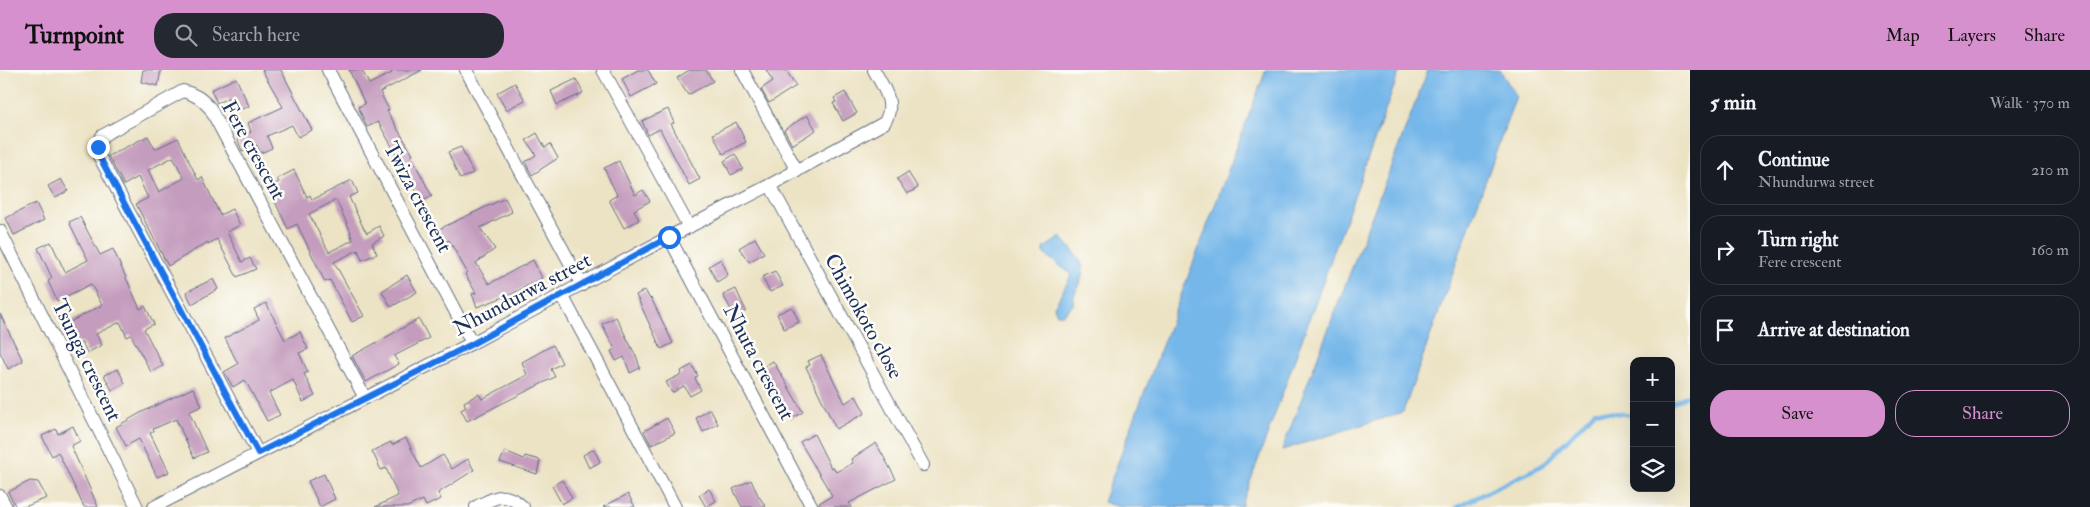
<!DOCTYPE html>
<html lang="en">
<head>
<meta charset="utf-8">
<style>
  :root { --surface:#171b24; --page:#242831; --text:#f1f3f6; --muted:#9ea1a6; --line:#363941; --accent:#d690ce }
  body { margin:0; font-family:"IM FELL Double Pica",serif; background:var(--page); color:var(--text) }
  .controls { position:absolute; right:15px; bottom:15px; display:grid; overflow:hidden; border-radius:10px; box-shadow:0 5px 20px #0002 }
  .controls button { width:45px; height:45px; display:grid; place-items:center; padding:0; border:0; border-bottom:1px solid var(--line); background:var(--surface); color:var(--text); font:25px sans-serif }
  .stop { position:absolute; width:15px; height:15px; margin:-11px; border:4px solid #1a73e8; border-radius:50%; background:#fff }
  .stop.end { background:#1a73e8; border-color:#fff; box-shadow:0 1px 5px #0008 }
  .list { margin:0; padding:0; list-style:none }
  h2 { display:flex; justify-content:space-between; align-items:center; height:65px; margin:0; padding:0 20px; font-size:21px }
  h2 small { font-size:16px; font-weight:400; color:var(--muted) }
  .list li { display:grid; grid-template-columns:32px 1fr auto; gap:15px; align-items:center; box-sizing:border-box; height:70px; margin:0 10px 10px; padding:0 10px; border:1px solid var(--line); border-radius:20px }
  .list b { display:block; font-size:19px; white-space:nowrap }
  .list p { margin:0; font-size:16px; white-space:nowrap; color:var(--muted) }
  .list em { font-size:16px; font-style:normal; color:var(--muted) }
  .actions { display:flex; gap:10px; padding:15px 20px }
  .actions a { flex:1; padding:11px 0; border:1px solid var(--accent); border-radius:20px; text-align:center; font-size:18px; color:var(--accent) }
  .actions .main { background:var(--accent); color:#111 }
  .icon { flex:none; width:28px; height:28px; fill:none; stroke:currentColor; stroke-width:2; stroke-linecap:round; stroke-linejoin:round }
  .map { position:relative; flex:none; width:1690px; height:437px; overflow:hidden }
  header { display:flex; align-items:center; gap:30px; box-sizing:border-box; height:70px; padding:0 25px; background:var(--accent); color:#111 }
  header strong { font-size:24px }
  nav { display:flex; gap:28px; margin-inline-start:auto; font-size:18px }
  .search { width:350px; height:45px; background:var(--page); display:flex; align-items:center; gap:12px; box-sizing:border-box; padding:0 18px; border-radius:20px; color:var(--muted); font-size:19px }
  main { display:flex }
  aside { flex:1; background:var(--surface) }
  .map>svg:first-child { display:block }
  .water { fill:#76b7ea; stroke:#4873a4 }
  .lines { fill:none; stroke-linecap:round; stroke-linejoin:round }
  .stream { stroke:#76b7ea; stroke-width:4.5 }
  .building { fill:#c49cbe; fill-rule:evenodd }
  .street-casing { stroke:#646e82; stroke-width:14 }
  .street { stroke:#fff; stroke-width:12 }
  .route { stroke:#1a73e8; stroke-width:6 }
  .labels { text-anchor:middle; stroke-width:5; stroke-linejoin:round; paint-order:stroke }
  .street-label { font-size:21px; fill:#1b2f5e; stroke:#fdfcf7 }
</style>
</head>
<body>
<header>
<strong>Turnpoint</strong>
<div class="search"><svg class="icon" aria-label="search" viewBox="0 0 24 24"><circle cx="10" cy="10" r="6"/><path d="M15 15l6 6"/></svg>Search here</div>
<nav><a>Map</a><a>Layers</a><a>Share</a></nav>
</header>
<main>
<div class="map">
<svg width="1690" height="437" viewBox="0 0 1690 437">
  <rect width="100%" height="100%" fill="#fdfcf7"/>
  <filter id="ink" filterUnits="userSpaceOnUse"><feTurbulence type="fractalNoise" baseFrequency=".02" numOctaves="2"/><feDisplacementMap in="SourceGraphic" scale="10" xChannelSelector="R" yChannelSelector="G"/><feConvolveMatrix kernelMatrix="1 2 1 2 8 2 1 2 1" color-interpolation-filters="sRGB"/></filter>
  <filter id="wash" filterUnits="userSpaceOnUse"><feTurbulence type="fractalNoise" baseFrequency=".0096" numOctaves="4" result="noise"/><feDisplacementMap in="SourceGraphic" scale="20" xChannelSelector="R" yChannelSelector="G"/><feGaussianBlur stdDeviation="1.12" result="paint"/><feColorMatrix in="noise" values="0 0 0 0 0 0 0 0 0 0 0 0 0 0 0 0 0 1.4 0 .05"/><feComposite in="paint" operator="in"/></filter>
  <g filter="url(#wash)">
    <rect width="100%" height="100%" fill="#ece3c4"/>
    <g class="water">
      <polygon points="1266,0 1400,0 1241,437 1119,437 1103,432"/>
      <polygon points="1428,0 1500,0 1516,26 1403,342 1282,380"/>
      <polygon points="1061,167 1075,183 1082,194 1083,202 1080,214 1074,225 1073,235 1064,244 1057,244 1054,237 1069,210 1071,204 1044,184 1044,178"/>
    </g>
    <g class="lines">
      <g class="stream">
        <polyline points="1671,334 1690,324"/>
        <polyline points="1457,437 1543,395 1595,341 1634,345"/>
      </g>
    </g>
    <g id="blocks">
      <g class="building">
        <polygon points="143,0 161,0 158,16 141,12"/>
        <polygon points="262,0 281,0 312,60 298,67 292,55 267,66 272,78 261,83 257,75 242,81 237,68 251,62 248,53 283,37"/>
        <polygon points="349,0 362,0 369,14 392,3 390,0 422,0 380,22 389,40 387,41 413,85 411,86 432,126 422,132 409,106 378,52 367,57 358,37 365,34"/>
        <polygon points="638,0 648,0 656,14 631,27 622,9"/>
        <polygon points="689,0 706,0 713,11 688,25 677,8"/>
        <polygon points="766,0 786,0 796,16 769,33 761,19 773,11"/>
        <polygon points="236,8 249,36 235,42 228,28 217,33 211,20"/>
        <polygon points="576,9 583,23 557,35 551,21"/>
        <polygon points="515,13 525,30 506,40 497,23"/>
        <polygon points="845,22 857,43 843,51 833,33 836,32 834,28"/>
        <polygon points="668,39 674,53 671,54 700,109 689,115 660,59 648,65 642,51"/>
        <polygon points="807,45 816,60 792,75 784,60"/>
        <polygon points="736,52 746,72 723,84 713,64"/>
        <polygon points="537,63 545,78 550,74 558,88 532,105 525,92 536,85 526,70"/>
        <path d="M148,66L155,79L178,68L198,110L202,107L220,145L232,139L240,155L227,162L242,192L250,188L256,199L237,207L217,169L208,174V172L168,196L136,134L148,128L138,107L124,115L108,86ZM173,87L184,108L159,122L148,100Z"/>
        <polygon points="461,77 473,103 460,109 448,82"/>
        <polygon points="735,84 743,99 731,105 724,91"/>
        <polygon points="619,91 635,125 643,120 650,131 634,140 639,150 624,158 609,130 617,125 604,98"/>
        <path d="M294,100L307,127L310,125L312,130L352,110L358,123L349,127L363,157L367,163L379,156L384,166L372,173L377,184L362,190L358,180L334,192L364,246L352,252L330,210L325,212L297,154L288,159L268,117L279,112L277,109ZM336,130L351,162L350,163L353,170L329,182L309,144Z"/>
        <polygon points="908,102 918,118 907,124 897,109"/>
        <polygon points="61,109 68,121 55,128 48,116"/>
        <polygon points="505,128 512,142 480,158 495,179 476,193 489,214 533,190 542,208 512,224 477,237 472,224 476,223 465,204 467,202 449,170 445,172 439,159"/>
        <polygon points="36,133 44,150 14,165 6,148"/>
        <polygon points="80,147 100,185 113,179 140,239 145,236 154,254 144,259 163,296 151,302 131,265 127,267 120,252 96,264 102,275 87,283 82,272 79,274 68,253 102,235 91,214 57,231 48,211 52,208 38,178 51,172 65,202 88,190 69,152"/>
        <polygon points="755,168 764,183 749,192 739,178"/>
        <polygon points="721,189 728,205 717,212 709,196"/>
        <polygon points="775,201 783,216 770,222 762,207"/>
        <polygon points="407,205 417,222 391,237 382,221"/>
        <polygon points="213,209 218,219 192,234 186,222"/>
        <polygon points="736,219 746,241 735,247 723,225"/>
        <polygon points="645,220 650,229 651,228 673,273 661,279 636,225"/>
        <polygon points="266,233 285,270 300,262 308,279 299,283 308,302 304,304 315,326 303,332 293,310 269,323 280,345 267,351 245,310 233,317 224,302 238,294 225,268 259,250 254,239"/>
        <polygon points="792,237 799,252 784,259 777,244"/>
        <polygon points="0,244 23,291 8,299 0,282"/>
        <polygon points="616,247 637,288 640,298 630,303 624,287 616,291 611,281 615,279 602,254"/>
        <polygon points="419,249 429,268 394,286 399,294 366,312 352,286"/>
        <polygon points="553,275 562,293 551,299 555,307 467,351 461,340 466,337 464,332 479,324 482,329 527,305 522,292"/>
        <polygon points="821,285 845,333 856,326 865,343 836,359 806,297 810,295 808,291"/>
        <polygon points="773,291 803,342 791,349 762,298"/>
        <polygon points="692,295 698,306 695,308 701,320 690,326 684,316 672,323 666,312 682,304 681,301"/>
        <polygon points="118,299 125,313 112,320 104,305"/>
        <polygon points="193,318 202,336 189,342 207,382 194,388 176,349 153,359 154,361 150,363 169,402 157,407 139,369 126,376 116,357 142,342"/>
        <polygon points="710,339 718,354 703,362 696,348"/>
        <polygon points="667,348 675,363 651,375 644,361"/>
        <polygon points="73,356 80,371 71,376 98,437 84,437 58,382 52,386 42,366 56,359 58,364"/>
        <polygon points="814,364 831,398 833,397 836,402 853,393 851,389 876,373 896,409 849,433 852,437 820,437 819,433 832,426 830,422 800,372"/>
        <polygon points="406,368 421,398 443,385 452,399 468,389 474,400 438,423 441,429 426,436 423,430 407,437 375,437 398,426 386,398 381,400 372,381 391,372 392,375"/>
        <polygon points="594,379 600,392 589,398 583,385"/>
        <polygon points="505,381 524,389 525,386 540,390 537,404 500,392"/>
        <polygon points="324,404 335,429 320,437 308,411"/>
        <polygon points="562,410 572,428 562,434 552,416"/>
        <polygon points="751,410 758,425 766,437 742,437 733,419"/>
        <polygon points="30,411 38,412 47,428 24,437 16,437 8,422"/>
        <polygon points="709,419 716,431 706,437 699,425"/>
        <polygon points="628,424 635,437 603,437"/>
      </g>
    </g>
  </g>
  <g filter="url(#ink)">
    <use href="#blocks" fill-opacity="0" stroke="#646e82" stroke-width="1"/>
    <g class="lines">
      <defs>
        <g id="street">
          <polyline points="328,0 472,273"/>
          <polyline points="466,0 582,215"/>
          <polyline points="603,0 689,157"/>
          <polyline points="742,0 797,101"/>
          <polyline points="770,115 923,395"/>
          <polyline points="0,161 137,437"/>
          <polyline points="669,167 812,437"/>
          <polyline points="562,225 675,437"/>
          <path d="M258,383L99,86L98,77L102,66L183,21C195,24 202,29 210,38L365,328"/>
          <polyline points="0,426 6,437"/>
          <path d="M154,437L472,273L669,167L770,115L884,53C897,34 883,17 874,0"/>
          <path d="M476,437C496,427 504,420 523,437"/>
        </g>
      </defs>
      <use href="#street" class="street-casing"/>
      <use href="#street" class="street"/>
    </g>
  </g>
  <g class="lines" filter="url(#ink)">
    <polyline class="route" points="98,77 99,86 258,383 472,274 669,167"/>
  </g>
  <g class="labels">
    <g class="street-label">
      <text transform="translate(254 80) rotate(61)" y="7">Fere crescent</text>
      <text transform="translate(418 127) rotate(62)" y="7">Twiza crescent</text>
      <text transform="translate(522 224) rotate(-28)" y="7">Nhundurwa street</text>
      <text transform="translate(864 246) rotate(61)" y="7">Chimokoto close</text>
      <text transform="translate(87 290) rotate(64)" y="7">Tsunga crescent</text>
      <text transform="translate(759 292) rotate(62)" y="7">Nhuta crescent</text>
    </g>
  </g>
</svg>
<div class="controls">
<button>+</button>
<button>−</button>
<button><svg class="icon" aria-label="layers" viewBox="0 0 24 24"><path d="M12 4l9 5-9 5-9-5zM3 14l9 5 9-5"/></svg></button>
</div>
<div class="stop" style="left:669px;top:167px"></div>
<div class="stop end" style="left:98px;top:77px"></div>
</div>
<aside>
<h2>5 min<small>Walk · 370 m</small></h2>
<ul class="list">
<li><svg class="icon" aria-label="ahead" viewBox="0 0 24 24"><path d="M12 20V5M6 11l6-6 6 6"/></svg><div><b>Continue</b><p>Nhundurwa street</p></div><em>210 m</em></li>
<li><svg class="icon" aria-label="right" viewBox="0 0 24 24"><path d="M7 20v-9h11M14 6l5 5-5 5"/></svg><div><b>Turn right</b><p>Fere crescent</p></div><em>160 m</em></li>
<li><svg class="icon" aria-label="arrive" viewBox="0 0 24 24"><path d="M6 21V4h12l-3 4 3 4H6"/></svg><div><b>Arrive at destination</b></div></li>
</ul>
<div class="actions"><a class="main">Save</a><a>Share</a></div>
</aside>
</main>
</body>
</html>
